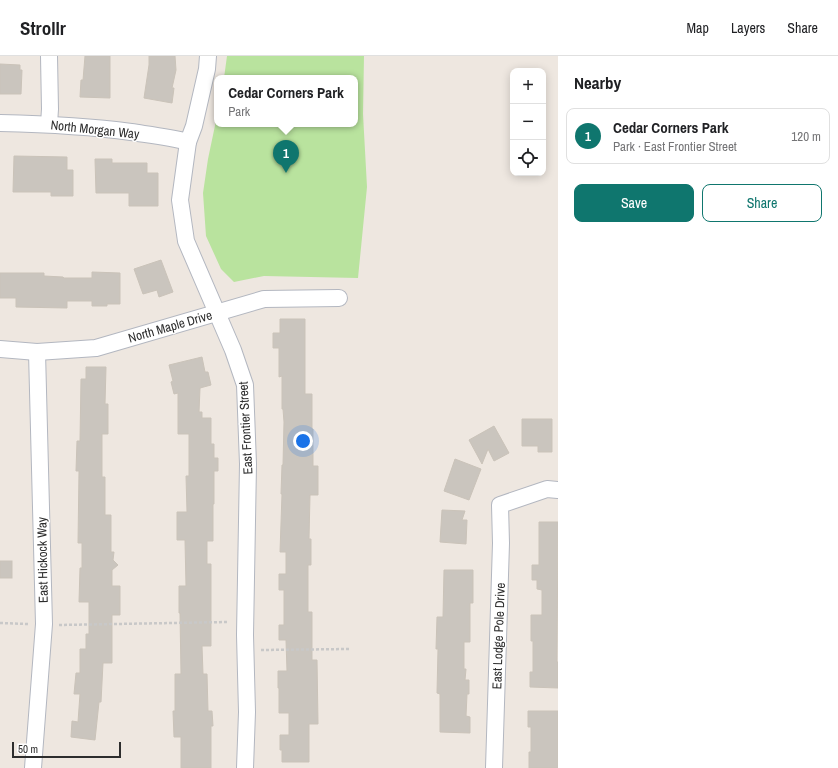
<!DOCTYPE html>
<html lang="en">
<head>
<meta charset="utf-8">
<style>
  :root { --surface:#fff; --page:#f6f6f6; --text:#202124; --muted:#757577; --line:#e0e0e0; --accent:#0f766e }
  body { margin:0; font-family:"Archivo Narrow",sans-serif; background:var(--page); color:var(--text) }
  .controls { position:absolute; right:12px; top:12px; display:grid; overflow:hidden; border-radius:8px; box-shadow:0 2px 10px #0003 }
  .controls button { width:36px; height:36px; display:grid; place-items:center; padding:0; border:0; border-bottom:1px solid var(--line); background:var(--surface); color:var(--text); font:20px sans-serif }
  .scale { position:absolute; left:12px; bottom:10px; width:109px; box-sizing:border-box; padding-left:4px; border:2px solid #2d2d2d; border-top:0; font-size:11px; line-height:14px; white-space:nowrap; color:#2d2d2d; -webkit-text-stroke:3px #fff; paint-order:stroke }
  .you { position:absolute; left:303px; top:385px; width:14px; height:14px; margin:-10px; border:3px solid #fff; border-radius:50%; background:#1a73e8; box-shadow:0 0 0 6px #1a73e833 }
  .badge { display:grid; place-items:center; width:26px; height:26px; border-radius:50%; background:var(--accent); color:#fff; font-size:13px; font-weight:700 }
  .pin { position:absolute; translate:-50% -33px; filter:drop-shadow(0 1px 2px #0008) }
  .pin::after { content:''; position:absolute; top:21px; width:14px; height:12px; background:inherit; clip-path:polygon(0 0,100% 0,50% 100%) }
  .popup { position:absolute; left:214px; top:19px; width:144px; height:52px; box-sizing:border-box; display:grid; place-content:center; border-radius:8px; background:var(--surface); filter:drop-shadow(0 1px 3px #0005); font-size:13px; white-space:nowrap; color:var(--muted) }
  .popup b { font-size:15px; color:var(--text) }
  .popup::after { content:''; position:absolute; left:50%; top:100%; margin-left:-8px; border:8px solid transparent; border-top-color:var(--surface) }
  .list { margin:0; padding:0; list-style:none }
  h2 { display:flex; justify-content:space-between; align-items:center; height:52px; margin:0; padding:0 16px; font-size:17px }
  h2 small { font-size:13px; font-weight:400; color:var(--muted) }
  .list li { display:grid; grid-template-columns:26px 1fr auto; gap:12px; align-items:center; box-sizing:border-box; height:56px; margin:0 8px 8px; padding:0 8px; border:1px solid var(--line); border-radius:8px }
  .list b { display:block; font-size:15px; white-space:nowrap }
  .list p { margin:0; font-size:13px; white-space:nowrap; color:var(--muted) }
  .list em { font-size:13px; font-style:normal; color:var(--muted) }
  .actions { display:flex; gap:8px; padding:12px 16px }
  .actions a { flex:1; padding:9px 0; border:1px solid var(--accent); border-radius:8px; text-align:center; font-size:14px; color:var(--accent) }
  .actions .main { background:var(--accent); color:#fff }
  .icon { flex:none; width:22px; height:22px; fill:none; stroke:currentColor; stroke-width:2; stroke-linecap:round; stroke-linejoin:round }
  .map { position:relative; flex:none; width:558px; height:712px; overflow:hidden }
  header { display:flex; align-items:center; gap:24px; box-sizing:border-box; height:56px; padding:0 20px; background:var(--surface); border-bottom:1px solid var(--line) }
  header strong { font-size:19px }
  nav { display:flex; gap:22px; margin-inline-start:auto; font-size:14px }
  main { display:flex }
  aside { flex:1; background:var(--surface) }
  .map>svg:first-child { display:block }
  .green { fill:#b9e39e }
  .building { fill:#cac5be; stroke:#cac3b9 }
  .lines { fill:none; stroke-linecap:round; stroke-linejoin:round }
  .minor-casing { stroke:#b3b7c0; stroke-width:18 }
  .path { stroke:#c8c8c8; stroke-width:2.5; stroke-dasharray:3 2; stroke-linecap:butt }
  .minor { stroke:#fff; stroke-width:16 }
  .labels { text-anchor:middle; stroke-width:3; stroke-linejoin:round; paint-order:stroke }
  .street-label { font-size:13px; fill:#2d2d2d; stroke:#fff }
</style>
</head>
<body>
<header>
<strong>Strollr</strong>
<nav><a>Map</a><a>Layers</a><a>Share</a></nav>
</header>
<main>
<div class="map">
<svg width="558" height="712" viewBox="0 0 558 712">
  <rect width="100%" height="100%" fill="#eee7e0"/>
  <polygon class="green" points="227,0 364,0 363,58 367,131 358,222 264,220 234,226 221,213 206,180 203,137 208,103 217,60 217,68 355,68 355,22 224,22"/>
  <g class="building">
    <polygon points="85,0 110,0 110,42 80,41 81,24 83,24"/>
    <polygon points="149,0 175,0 176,14 172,32 174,32 172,47 144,42 149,9"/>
    <polygon points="0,8 20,9 20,14 22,14 21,38 0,38"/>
    <polygon points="14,100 67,101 67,114 73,114 73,140 51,140 51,136 13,136"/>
    <polygon points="95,103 112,103 112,107 147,107 147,117 158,117 158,150 129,150 129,137 96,137"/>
    <polygon points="161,204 173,236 159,241 157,234 143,238 134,213"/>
    <polygon points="92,216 120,217 120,248 107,248 107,250 92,250 92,245 67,245 67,252 16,251 16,242 0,242 0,217 44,217 44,220 63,221 64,222 92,222"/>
    <polygon points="280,263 305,263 305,338 312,338 312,373 313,373 313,410 318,410 318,439 310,439 309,483 311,483 311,509 308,509 308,556 312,556 312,604 317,604 318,668 309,668 309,706 282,706 282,694 280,694 280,679 289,679 289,657 279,657 279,632 278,632 278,615 287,615 286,584 279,584 279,569 284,569 284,534 279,534 279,518 286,518 286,496 280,496 282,438 281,438 282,409 283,409 284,366 283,353 282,353 282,320 279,321 279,292 273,292 273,277 280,277"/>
    <polygon points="202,301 205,316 208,316 211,329 200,332 199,356 202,356 202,362 211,362 211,388 214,388 214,402 218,402 218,415 214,415 214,448 213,448 213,485 207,485 207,508 211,508 211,590 202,590 203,618 207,618 208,655 212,655 213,670 211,670 211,712 181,712 181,681 174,681 173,655 175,655 175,618 181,618 180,557 179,557 179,530 186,530 185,484 177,484 177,456 187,456 186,420 189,420 189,378 178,378 178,337 174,338 171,326 173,325 169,309"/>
    <polygon points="86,311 106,311 105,348 108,348 108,378 102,378 102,421 105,421 105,459 111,459 111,496 114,496 113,504 118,509 112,514 112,530 120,530 120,559 112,559 112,607 103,607 101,646 99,646 95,684 71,681 72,665 78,666 80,638 74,638 76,617 80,617 80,593 86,593 86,578 89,578 89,546 79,546 80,512 82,512 82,487 78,487 79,415 76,415 77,385 80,385 81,323 86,323"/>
    <polygon points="522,363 552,363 552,396 538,396 538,390 522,390"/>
    <polygon points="494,370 509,397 494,405 488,393 482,408 469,384"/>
    <polygon points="455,403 481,413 469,444 444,435"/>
    <polygon points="442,454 465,455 462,464 467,464 466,488 440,486"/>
    <polygon points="539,466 558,466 557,606 558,606 558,632 530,631 530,616 533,616 533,585 531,585 531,559 542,559 542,534 537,533 537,524 532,524 532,509 539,509"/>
    <rect x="0" y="505" width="12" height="17"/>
    <polygon points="444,514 473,514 473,547 470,547 470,586 464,586 464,613 466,613 465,624 469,624 469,638 467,638 466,660 470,661 470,677 440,676 440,638 437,637 438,593 436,593 437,561 443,561"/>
    <polygon points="528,655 558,655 558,712 529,712 529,696 531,696 531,671 528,671"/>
  </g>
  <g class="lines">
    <defs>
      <g id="minor">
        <polyline points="208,0 207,13 194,70 188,86 180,144 186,185 233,294 245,329 248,408 245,579 247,656 245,712"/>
        <path d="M0,67C44,68 88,70 131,76C151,79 170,81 188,86"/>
        <polyline points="49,68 50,53 49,0"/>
        <polyline points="0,293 37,296 96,292 264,243 339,242"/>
        <polyline points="33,712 44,568 37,296"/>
        <polyline points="494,712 501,487 500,449 547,433 558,434"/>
      </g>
    </defs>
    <use href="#minor" class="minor-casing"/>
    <g class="path">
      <polyline points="0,567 28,568"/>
      <polyline points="59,569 228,566"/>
      <polyline points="261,594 349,593"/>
    </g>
    <use href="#minor" class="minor"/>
  </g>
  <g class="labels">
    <g class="street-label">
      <text transform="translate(95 73) rotate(6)" y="5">North Morgan Way</text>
      <text transform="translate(170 270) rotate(-16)" y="5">North Maple Drive</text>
      <text transform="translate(245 372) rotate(-93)" y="5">East Frontier Street</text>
      <text transform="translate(42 504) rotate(-91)" y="5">East Hickock Way</text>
      <text transform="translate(498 580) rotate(-88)" y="5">East Lodge Pole Drive</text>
    </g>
  </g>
</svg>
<div class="controls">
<button>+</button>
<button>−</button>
<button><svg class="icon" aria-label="locate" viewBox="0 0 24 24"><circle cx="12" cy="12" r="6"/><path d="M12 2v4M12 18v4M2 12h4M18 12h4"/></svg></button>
</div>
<div class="scale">50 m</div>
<div class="you"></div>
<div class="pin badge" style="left:286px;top:117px">1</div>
<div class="popup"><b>Cedar Corners Park</b>Park</div>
</div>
<aside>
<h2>Nearby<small></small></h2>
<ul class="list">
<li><span class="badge">1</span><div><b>Cedar Corners Park</b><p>Park · East Frontier Street</p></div><em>120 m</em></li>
</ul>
<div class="actions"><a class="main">Save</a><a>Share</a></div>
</aside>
</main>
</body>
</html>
